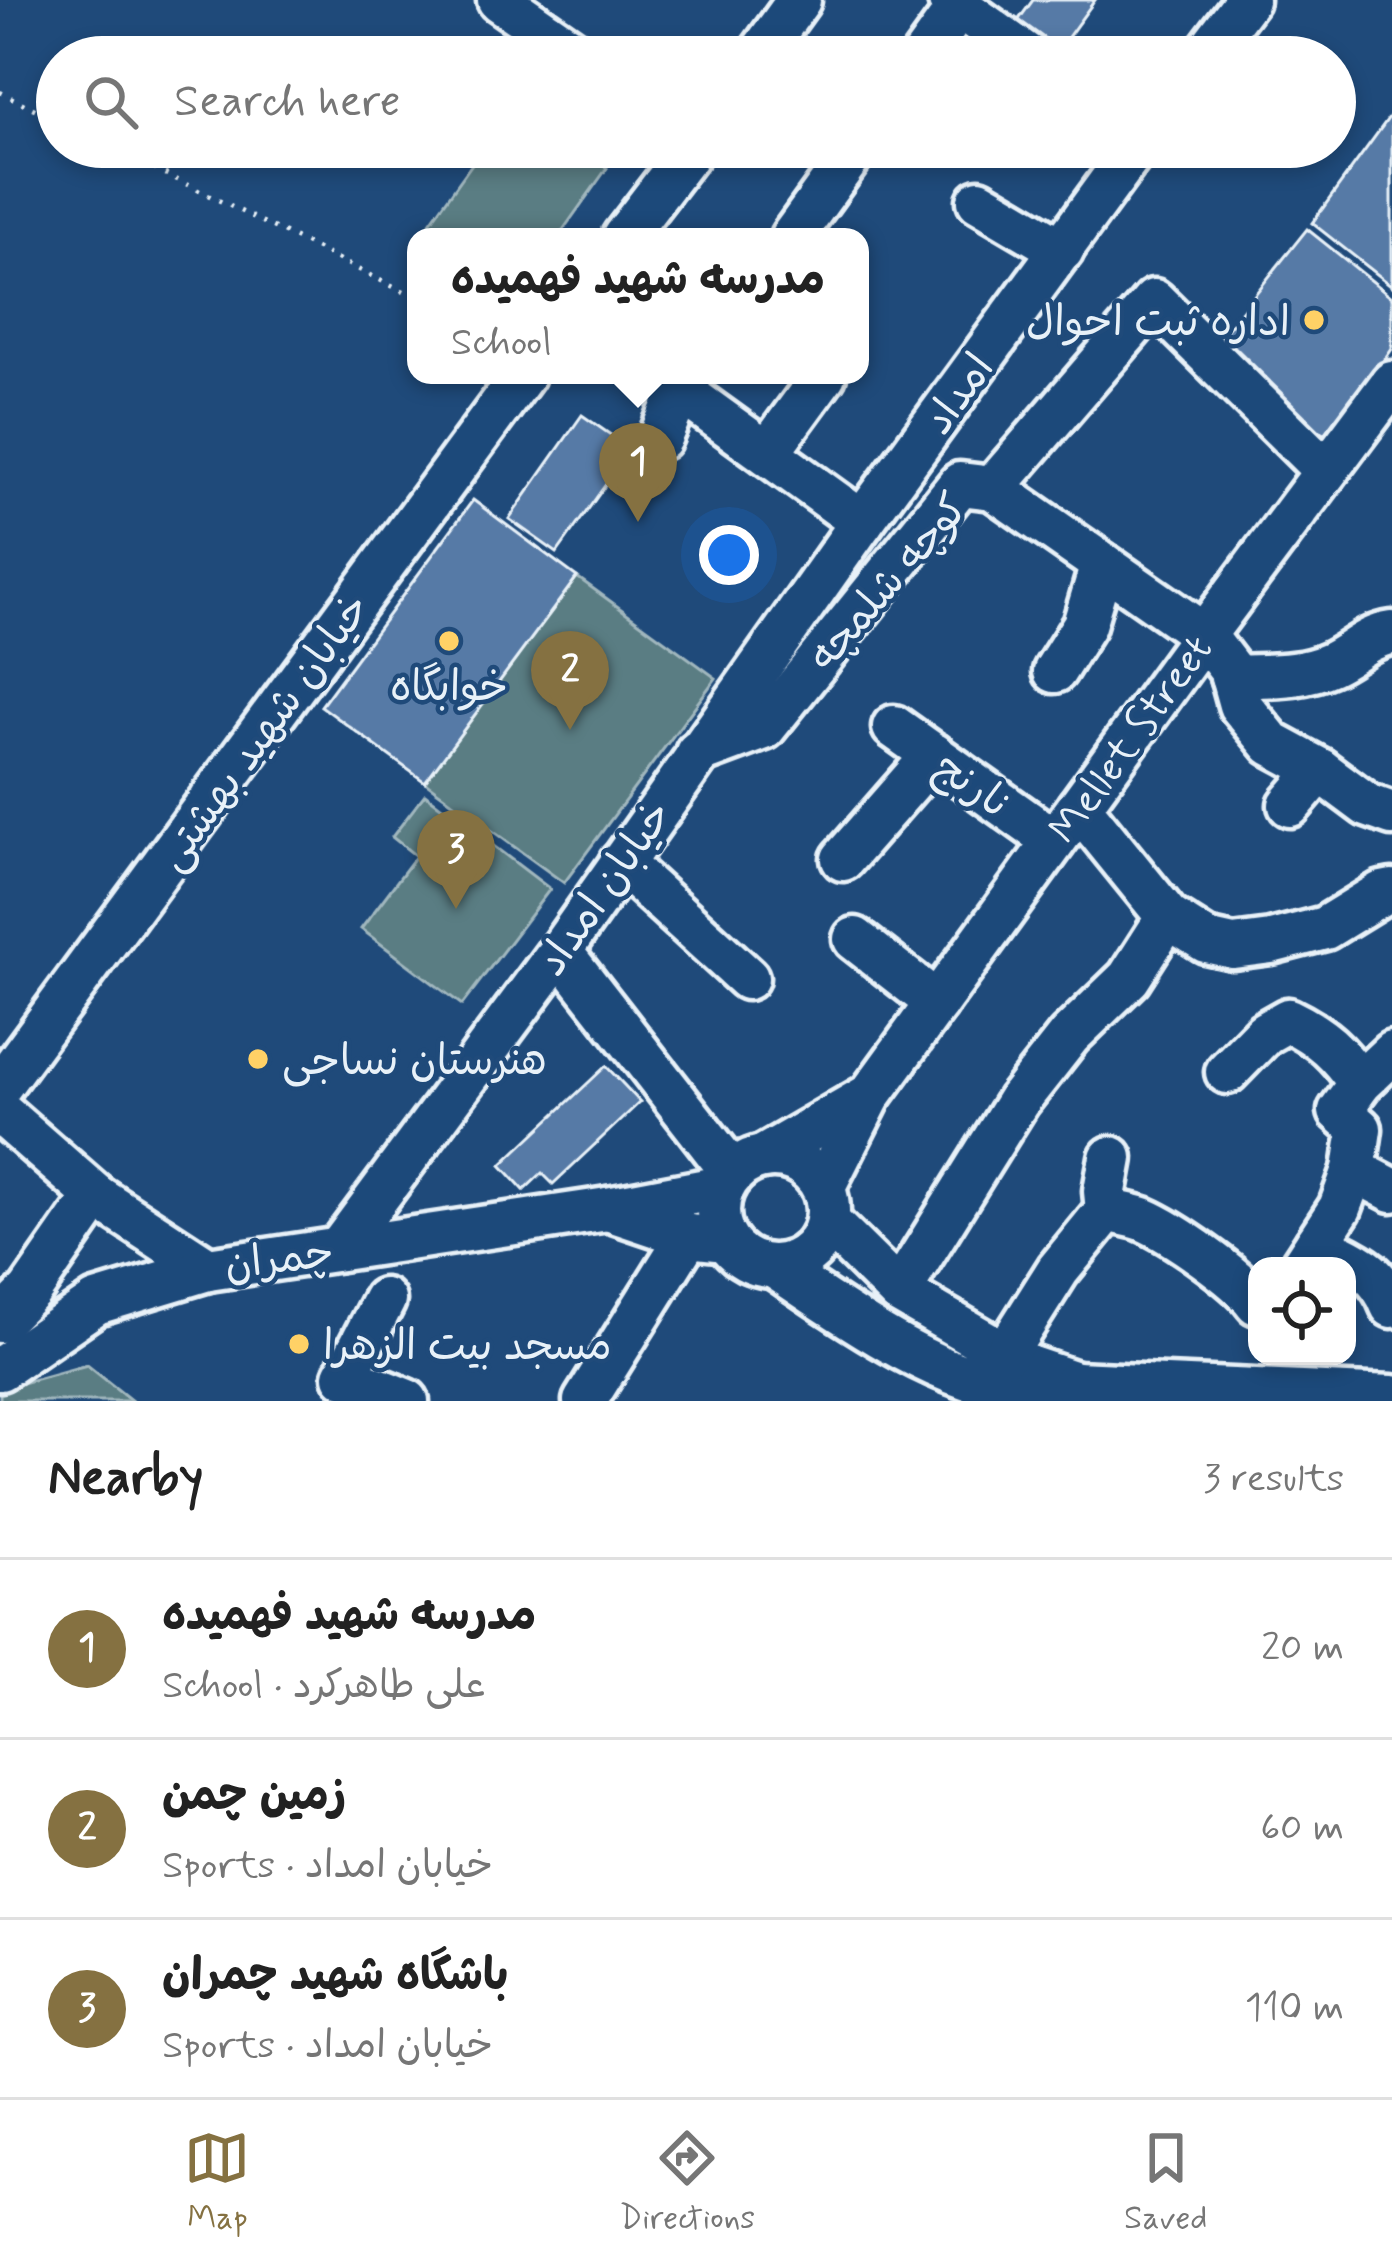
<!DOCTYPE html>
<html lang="en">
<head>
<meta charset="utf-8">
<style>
  :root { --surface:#fff; --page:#f6f6f6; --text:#222; --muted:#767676; --line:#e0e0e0; --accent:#857141 }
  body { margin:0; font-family:Mynerve,"Playpen Sans Arabic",sans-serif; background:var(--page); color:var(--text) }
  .controls { position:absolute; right:36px; bottom:36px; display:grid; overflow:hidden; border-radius:24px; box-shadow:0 6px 18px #0003 }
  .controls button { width:108px; height:108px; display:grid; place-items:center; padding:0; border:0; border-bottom:3px solid var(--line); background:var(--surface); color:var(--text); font:60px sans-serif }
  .you { position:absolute; left:729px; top:555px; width:42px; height:42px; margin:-30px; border:9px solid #fff; border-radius:50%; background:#1a73e8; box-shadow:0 0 0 18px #1a73e833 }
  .badge { display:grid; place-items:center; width:78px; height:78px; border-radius:50%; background:var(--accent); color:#fff; font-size:39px; font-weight:700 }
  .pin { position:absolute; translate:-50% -99px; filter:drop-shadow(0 3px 6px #0008) }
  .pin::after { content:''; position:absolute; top:63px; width:42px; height:36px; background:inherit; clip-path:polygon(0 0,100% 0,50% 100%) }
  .popup { position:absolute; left:407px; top:228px; width:462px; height:156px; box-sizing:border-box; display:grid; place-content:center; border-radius:24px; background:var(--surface); filter:drop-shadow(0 3px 9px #0005); font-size:39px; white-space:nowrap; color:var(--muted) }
  .popup b { font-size:45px; color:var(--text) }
  .popup::after { content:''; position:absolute; left:50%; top:100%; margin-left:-24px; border:24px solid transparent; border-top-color:var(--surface) }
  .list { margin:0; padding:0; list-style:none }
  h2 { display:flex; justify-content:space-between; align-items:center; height:156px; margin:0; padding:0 48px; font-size:51px }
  h2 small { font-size:39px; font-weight:400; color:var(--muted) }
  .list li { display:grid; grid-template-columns:78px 1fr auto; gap:36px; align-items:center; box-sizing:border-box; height:180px; padding:0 48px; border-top:3px solid var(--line) }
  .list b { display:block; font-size:45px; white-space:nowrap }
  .list p { margin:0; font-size:39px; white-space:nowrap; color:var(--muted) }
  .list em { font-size:39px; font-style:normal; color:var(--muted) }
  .icon { flex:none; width:66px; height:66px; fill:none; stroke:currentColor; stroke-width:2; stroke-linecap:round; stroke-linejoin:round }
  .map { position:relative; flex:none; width:1392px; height:1401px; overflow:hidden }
  .search { position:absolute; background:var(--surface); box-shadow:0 6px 18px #0003; left:36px; right:36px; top:36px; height:132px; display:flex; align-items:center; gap:30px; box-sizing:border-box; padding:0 42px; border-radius:66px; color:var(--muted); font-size:45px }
  .sheet { height:696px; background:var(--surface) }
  nav { display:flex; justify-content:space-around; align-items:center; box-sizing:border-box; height:168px; border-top:3px solid var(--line); background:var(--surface); font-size:33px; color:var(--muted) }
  nav a { display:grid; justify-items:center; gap:6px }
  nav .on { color:var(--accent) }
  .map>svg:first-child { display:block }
  .green { fill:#5a7d83; stroke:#a1b7be; stroke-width:3 }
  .building { fill:#577aa6; stroke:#e8f1f8; stroke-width:3 }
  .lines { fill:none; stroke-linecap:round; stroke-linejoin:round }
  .minor-casing { stroke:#e8f1f8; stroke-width:51 }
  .path { stroke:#e8f1f8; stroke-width:4.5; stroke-dasharray:3 9; stroke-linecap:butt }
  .minor { stroke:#1f4a7a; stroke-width:42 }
  .poi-dot { fill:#ffd166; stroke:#1f4a7a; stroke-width:4.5 }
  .labels { text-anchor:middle; stroke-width:9; stroke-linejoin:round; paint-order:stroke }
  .poi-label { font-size:42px; fill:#e8f1f8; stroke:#1f4a7a; text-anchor:start }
  .street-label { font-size:42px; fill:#e8f1f8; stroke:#1f4a7a }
</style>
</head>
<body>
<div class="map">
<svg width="1392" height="1401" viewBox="0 0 1392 1401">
  <rect width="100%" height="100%" fill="#1f4a7a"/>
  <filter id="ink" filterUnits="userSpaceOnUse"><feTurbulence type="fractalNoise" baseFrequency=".00833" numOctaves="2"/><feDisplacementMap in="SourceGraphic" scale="24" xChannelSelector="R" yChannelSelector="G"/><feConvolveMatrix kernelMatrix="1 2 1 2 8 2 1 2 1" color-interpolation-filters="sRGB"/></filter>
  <g filter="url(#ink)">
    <g class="green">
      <polygon points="484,147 577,147 607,168 558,237 420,237"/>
      <polygon points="577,577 716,678 564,883 425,782"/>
      <polygon points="425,794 550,889 462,1005 361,929 416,856 392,837"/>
      <polygon points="87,1365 132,1401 0,1401 0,1389"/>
    </g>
    <g class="building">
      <polygon points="1033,0 1095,0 1058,51 1017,22"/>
      <polygon points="1392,113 1392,286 1312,223"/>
      <polygon points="1307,229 1392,297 1392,349 1327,444 1217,342"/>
      <polygon points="582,415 631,449 557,553 509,519"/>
      <polygon points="473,500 577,577 425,782 321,706"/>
      <polygon points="606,1066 640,1102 553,1184 542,1173 524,1190 501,1165"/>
    </g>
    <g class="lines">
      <defs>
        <g id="minor">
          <polyline points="499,0 581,57"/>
          <polyline points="950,0 1029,57"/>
          <polyline points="758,57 799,0"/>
          <polyline points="923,57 959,7"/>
          <polyline points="1204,57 1247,0"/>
          <polyline points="979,201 1062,250"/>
          <polyline points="624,237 693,147"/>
          <polyline points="792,237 857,147"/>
          <polyline points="659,375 862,522"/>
          <polyline points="660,438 680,390 691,375"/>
          <polyline points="767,453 824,375"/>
          <polyline points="993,488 1154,301 1326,471"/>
          <polyline points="1055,671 1084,625 1102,564"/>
          <path d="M1232,677C1265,675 1300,678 1330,664C1352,654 1368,636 1392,633"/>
          <polyline points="894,727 1054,841"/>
          <polyline points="697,753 764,728 960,484 993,488 1204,635 1230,669 1240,705 1272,744 1320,770 1367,805 1392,814"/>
          <polyline points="1290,805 1320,770"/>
          <polyline points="1079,807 1168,917 1206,941 1233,947 1271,942 1325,928 1382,893 1392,891"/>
          <polyline points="843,859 934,755"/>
          <polyline points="621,863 747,978"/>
          <polyline points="855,939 937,1003"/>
          <polyline points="560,951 733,1173"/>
          <path d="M1227,1072L1265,1033L1288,1020C1323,1037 1338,1052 1360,1083"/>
          <polyline points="0,1086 523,375"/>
          <polyline points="0,1112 96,1196 208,1269 608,1209"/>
          <circle cx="773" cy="1211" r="55"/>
          <polyline points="763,1157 870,1095"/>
          <polyline points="1354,1170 1392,1190"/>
          <polyline points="824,1186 870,1095 1204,635 1392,383"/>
          <polyline points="723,1187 608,1209 688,1236 726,1240"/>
          <polyline points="1107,1210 1105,1191 1111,1158"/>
          <path d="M1317,1243C1351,1262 1377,1267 1392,1306"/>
          <polyline points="339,1249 560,951 862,522 1136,147"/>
          <polyline points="1302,1266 1340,1208 1354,1170 1360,1129 1340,1111 1360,1083 1392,1053"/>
          <path d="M775,1267C837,1309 942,1385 1019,1389C1037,1390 1057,1385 1075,1383L1028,1367L899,1292L827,1221"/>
          <polyline points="899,1292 1018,1101 1069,1036 1129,978 1168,917"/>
          <polyline points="384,1300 345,1376 407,1401"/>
          <polyline points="0,1321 30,1291 96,1196"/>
          <path d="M1005,1354L1058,1270L1107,1210C1118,1213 1132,1215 1143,1219C1173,1232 1239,1278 1257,1303"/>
          <polyline points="0,1369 96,1303 208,1269"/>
          <polyline points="1075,1383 1392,1397"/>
          <polyline points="585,1401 688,1236"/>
        </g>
      </defs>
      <use href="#minor" class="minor-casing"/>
      <g class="path">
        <polyline points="0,92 57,120"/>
        <polyline points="111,147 416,298"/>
      </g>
      <use href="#minor" class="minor"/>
    </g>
  </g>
  <g class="poi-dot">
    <circle cx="1314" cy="320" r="12"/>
    <circle cx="449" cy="641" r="12"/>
    <circle cx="258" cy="1059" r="12"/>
    <circle cx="299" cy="1344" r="12"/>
  </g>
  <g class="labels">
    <g class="poi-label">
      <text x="1290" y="335" text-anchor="end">اداره ثبت احوال</text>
      <text x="449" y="700" text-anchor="middle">خوابگاه</text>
      <text x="282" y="1074">هنرستان نساجی</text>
      <text x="323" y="1359">مسجد بیت الزهرا</text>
    </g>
    <g class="street-label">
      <text transform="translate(957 393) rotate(-54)" y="15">امداد</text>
      <text transform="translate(887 581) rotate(-49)" y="15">کوچه شلمچه</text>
      <text transform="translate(262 731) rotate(-54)" y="15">خیابان شهید بهشتی</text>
      <text transform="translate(1129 738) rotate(-54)" y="15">Mellet Street</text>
      <text transform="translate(974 784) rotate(35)" y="15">نارنج</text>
      <text transform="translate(603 887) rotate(-55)" y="15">خیابان امداد</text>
      <text transform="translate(279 1257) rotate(-7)" y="15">چمران</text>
    </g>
  </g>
</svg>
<div class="controls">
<button><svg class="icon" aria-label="locate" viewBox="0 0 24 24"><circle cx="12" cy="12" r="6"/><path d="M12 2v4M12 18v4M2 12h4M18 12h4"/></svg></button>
</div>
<div class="you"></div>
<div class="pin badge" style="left:638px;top:522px">1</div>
<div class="popup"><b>مدرسه شهید فهمیده</b>School</div>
<div class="pin badge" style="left:570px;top:730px">2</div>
<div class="pin badge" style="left:456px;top:909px">3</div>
<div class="search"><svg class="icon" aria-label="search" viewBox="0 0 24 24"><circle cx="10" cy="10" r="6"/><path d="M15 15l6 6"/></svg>Search here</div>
</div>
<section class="sheet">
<h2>Nearby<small>3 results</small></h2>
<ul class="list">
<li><span class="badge">1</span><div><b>مدرسه شهید فهمیده</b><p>School · علی طاهرکرد</p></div><em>20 m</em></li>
<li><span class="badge">2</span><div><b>زمین چمن</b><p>Sports · خیابان امداد</p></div><em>60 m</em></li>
<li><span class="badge">3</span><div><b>باشگاه شهید چمران</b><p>Sports · خیابان امداد</p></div><em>110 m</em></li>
</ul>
</section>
<nav>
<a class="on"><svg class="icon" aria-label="map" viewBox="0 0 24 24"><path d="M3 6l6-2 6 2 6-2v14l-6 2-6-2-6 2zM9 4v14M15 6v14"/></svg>Map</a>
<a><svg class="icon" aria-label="directions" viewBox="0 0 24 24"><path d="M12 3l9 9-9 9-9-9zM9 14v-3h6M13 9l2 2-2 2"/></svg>Directions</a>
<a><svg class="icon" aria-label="saved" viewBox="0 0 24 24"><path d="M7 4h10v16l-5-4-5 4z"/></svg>Saved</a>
</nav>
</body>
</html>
